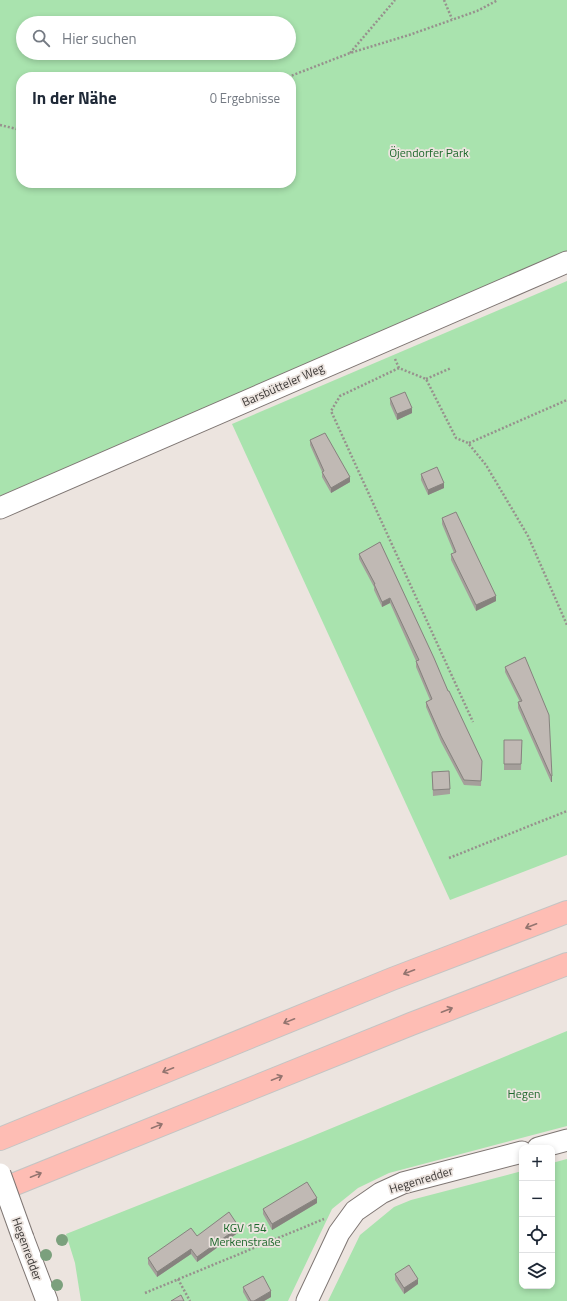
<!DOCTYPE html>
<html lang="de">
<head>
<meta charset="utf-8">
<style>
  :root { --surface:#fff; --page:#f2f2f3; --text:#1f2937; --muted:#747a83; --line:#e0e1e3 }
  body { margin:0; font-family:"Titillium Web",sans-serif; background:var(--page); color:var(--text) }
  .controls { position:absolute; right:12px; bottom:12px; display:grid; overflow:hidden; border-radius:8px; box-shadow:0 2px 6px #0003 }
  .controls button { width:36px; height:36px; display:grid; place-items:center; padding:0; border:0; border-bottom:1px solid var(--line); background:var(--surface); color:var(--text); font:20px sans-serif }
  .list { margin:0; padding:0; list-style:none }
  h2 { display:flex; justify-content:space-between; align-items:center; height:52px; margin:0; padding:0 16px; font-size:17px }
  h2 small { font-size:13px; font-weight:400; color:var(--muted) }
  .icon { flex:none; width:22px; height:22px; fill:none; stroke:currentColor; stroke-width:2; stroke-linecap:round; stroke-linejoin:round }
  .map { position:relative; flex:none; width:567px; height:1301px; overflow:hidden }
  .search { position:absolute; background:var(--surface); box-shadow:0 2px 6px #0003; left:16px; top:16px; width:280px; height:44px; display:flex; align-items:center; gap:10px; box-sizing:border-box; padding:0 14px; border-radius:22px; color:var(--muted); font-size:15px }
  .panel { position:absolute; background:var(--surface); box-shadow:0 2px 6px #0003; left:16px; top:72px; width:280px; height:116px; border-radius:16px }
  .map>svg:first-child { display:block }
  .green { fill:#a9e3ae; fill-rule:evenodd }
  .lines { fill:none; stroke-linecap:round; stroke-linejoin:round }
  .street-casing { stroke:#7e7673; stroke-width:23 }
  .highway-casing { stroke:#c4c4c3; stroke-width:24 }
  .path { stroke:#97918d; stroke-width:2.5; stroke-dasharray:2 2; stroke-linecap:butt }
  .street { stroke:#fff; stroke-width:21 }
  .highway { stroke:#febdb4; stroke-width:22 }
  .street-bridge-casing { stroke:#7e7673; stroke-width:23; stroke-linecap:butt }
  .street-bridge { stroke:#fff; stroke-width:21 }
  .tree { fill:#7ba07d }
  .wall { fill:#a59f9b }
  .shaded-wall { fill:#86827e }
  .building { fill:#c0b9b4; stroke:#86827e }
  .oneway { stroke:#93746f }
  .labels { text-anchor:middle; stroke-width:3.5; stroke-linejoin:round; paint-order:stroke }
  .park-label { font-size:12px; fill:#1e682c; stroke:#ece4df }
  .street-label { font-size:12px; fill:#3c3937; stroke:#ece4df }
</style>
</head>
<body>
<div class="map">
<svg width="567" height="1301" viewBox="0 0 567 1301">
  <rect width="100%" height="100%" fill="#ece4df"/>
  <g class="green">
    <path d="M0,0H567V252L0,496ZM23,23H289V53H23ZM21,77H291V183H21Z"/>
    <polygon points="567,281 567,855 450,900 232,424"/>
    <polygon points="567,1031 567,1126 389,1173 358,1188 332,1209 288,1301 81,1301 75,1263 66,1234 303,1140"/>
    <polygon points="567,1159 567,1301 328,1301 360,1235 394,1207 411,1200 522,1171 522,1286 552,1286 552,1163"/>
  </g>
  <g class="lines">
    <defs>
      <g id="street">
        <polyline points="0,508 567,262"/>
        <polyline points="538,1148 567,1140"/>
        <polyline points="23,1238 47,1301"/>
        <polyline points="307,1301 339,1233 355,1211 381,1193 403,1183 522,1152"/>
      </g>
      <g id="highway">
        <polyline points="0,1139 392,979 567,912"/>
        <polyline points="0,1190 411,1024 567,964"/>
      </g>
    </defs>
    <use href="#street" class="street-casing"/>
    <use href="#highway" class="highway-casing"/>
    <g class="path">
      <polyline points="444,0 452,19"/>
      <polyline points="350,53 395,0"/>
      <polyline points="288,77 350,53 409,35 477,11 498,0"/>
      <polyline points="0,125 21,130"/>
      <polyline points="395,359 399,368 426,379 456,438 468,443 486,465 528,536 567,625"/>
      <polyline points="399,368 340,396 331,411 473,722"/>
      <polyline points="426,379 451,368"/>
      <polyline points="469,443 567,400"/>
      <polyline points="449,858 567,811"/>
      <polyline points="178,1279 190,1301"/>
      <polyline points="145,1293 324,1219"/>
    </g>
    <use href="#street" class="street"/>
    <use href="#highway" class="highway"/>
    <defs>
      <polyline id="street-bridge" points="0,1174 23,1238"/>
    </defs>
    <use href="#street-bridge" class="street-bridge-casing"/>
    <use href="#street-bridge" class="street-bridge"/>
  </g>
  <g class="tree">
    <circle cx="62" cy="1240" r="6"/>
    <circle cx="46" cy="1255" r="6"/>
    <circle cx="57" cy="1285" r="6"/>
  </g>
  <g class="wall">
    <polygon points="390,398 412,413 397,420 390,404"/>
    <polygon points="310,440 350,482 331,493 322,477 322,472 310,445"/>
    <polygon points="421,474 444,488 428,495 421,480"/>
    <polygon points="442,518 496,601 476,611 451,560 451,554 454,553 442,524"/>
    <polygon points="380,542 448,691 482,761 481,786 464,785 441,742 426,707 426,702 430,700 416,667 416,661 390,603 382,607 374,590 374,587 359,559 359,554"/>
    <polygon points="525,657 552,776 552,782 551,782 518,708 518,702 520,702 505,672 505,667"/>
    <polygon points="504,740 522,740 521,770 504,770"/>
    <polygon points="432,772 450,789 450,794 433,796"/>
    <polygon points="317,1203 272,1230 263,1214 263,1209"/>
    <polygon points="239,1232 197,1262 191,1254 157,1277 148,1264 148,1258 197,1236"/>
    <polygon points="395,1274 418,1284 404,1294 395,1280"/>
    <polygon points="243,1287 271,1297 264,1301 248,1301 243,1292"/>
  </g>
  <g class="shaded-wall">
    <polygon points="412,408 412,413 397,420 397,414"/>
    <polygon points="350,477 350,482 331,493 331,488"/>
    <polygon points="444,483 444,488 428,495 428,490"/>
    <polygon points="496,596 496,601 476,611 476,605"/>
    <polygon points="390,598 390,603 382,607 382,602"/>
    <rect x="551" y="776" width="1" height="6"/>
    <polygon points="317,1198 317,1203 272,1230 272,1224"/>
    <polygon points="239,1227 239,1232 197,1262 197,1257"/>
    <polygon points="191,1249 191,1254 157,1277 157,1272"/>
    <polygon points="418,1279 418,1284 404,1294 404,1288"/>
    <polygon points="271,1291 271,1297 264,1301 254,1301"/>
  </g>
  <g class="building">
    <polygon points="405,392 412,408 397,414 390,398"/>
    <polygon points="325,433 350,477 331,488 322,472 324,471 310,440"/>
    <polygon points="437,467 444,483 428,490 421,474"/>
    <polygon points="456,512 496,596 476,605 451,554 456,552 442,518"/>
    <polygon points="380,542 434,658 448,691 449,691 482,761 481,781 464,780 441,736 426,702 432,699 416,661 419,660 390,598 382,602 374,584 375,584 359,554"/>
    <polygon points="525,657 549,715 552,776 551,776 518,702 522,701 505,667"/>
    <polygon points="504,740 522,740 521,764 504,764"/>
    <polygon points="449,771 450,789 433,790 432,772"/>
    <polygon points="307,1182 317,1198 272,1224 263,1209"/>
    <polygon points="229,1212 239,1227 197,1257 191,1249 157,1272 148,1258 191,1228 197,1236"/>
    <polygon points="409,1265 418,1279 404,1288 395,1274"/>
    <polygon points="263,1276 271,1291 254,1301 251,1301 243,1287"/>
    <polygon points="181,1295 184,1301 171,1301"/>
  </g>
  <defs><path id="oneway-shaft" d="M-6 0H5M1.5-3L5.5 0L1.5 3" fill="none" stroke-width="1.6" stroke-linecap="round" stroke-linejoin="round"/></defs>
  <g class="oneway">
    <use href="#oneway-shaft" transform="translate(531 926) rotate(159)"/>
    <use href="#oneway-shaft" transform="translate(409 972) rotate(159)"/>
    <use href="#oneway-shaft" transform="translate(447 1010) rotate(-21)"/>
    <use href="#oneway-shaft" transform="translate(289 1021) rotate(158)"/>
    <use href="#oneway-shaft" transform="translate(168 1070) rotate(158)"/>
    <use href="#oneway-shaft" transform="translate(277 1078) rotate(-22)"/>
    <use href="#oneway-shaft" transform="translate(157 1126) rotate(-22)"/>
    <use href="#oneway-shaft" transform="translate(36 1175) rotate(-22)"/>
  </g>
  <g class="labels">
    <g class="park-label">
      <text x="429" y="157">Öjendorfer Park</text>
      <text x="524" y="1098">Hegen</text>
      <text x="245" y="1232">KGV 154<tspan x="245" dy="14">Merkenstraße</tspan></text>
    </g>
    <g class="street-label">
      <text transform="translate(283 385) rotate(-24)" y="4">Barsbütteler Weg</text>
      <text transform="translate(421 1180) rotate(-17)" y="4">Hegenredder</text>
      <text transform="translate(27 1249) rotate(70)" y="4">Hegenredder</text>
    </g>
  </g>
</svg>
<div class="controls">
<button>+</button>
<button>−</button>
<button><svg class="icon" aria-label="locate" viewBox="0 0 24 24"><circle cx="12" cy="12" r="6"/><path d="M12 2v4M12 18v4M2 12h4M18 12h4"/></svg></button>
<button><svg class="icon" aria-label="layers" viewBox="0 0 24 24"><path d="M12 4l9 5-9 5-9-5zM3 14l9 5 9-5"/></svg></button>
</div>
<div class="search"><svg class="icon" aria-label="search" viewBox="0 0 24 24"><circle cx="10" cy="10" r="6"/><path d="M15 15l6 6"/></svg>Hier suchen</div>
<section class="panel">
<h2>In der Nähe<small>0 Ergebnisse</small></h2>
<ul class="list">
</ul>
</section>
</div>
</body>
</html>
